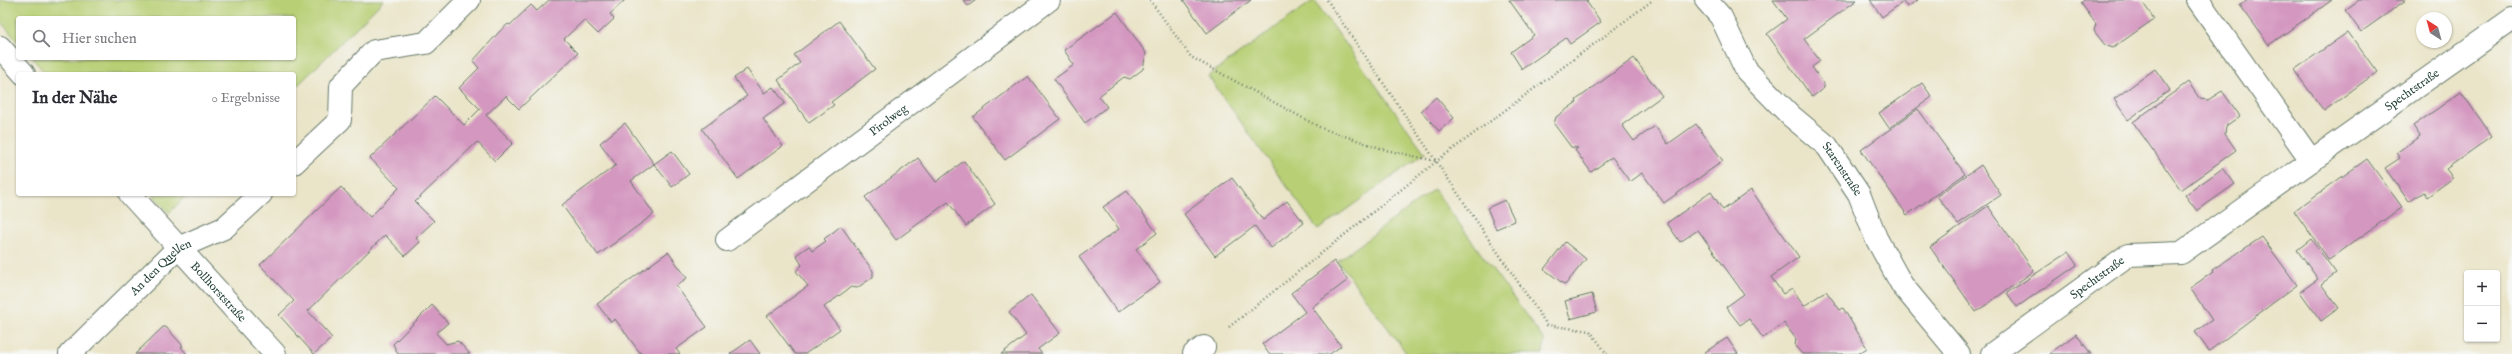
<!DOCTYPE html>
<html lang="de">
<head>
<meta charset="utf-8">
<style>
  :root { --surface:#fff; --page:#f7f7f7; --text:#2b2b33; --muted:#7c7c81; --line:#e1e1e2 }
  body { margin:0; font-family:"IM FELL English",serif; background:var(--page); color:var(--text) }
  .controls { position:absolute; right:12px; bottom:12px; display:grid; overflow:hidden; border-radius:4px; box-shadow:0 1px 3px #0004 }
  .controls button { width:36px; height:36px; display:grid; place-items:center; padding:0; border:0; border-bottom:1px solid var(--line); background:var(--surface); color:var(--text); font:20px sans-serif }
  .compass { position:absolute; left:2416px; top:12px; width:36px; height:36px; border-radius:50%; background:var(--surface); box-shadow:0 1px 3px #0004; rotate:324deg }
  .list { margin:0; padding:0; list-style:none }
  h2 { display:flex; justify-content:space-between; align-items:center; height:52px; margin:0; padding:0 16px; font-size:17px }
  h2 small { font-size:13px; font-weight:400; color:var(--muted) }
  .icon { flex:none; width:22px; height:22px; fill:none; stroke:currentColor; stroke-width:2; stroke-linecap:round; stroke-linejoin:round }
  .map { position:relative; flex:none; width:2512px; height:354px; overflow:hidden }
  .search { position:absolute; background:var(--surface); box-shadow:0 1px 3px #0004; left:16px; top:16px; width:280px; height:44px; display:flex; align-items:center; gap:10px; box-sizing:border-box; padding:0 14px; border-radius:4px; color:var(--muted); font-size:15px }
  .panel { position:absolute; background:var(--surface); box-shadow:0 1px 3px #0004; left:16px; top:72px; width:280px; height:124px; border-radius:4px }
  .map>svg:first-child { display:block }
  .green { fill:#b8cf74; stroke:#6c8654 }
  .building { fill:#d497c0 }
  .lines { fill:none; stroke-linecap:round; stroke-linejoin:round }
  .minor-casing { stroke:#667868; stroke-width:24 }
  .path { stroke:#667868; stroke-width:2.5; stroke-dasharray:1 3; stroke-linecap:butt }
  .minor { stroke:#fff; stroke-width:22 }
  .labels { text-anchor:middle; stroke-width:3; stroke-linejoin:round; paint-order:stroke }
  .street-label { font-size:12px; fill:#1f3d34; stroke:#f6f6f2 }
</style>
</head>
<body>
<div class="map">
<svg width="2512" height="354" viewBox="0 0 2512 354">
  <rect width="100%" height="100%" fill="#f6f6f2"/>
  <filter id="ink" filterUnits="userSpaceOnUse"><feTurbulence type="fractalNoise" baseFrequency=".025" numOctaves="2"/><feDisplacementMap in="SourceGraphic" scale="8" xChannelSelector="R" yChannelSelector="G"/><feConvolveMatrix kernelMatrix="1 2 1 2 8 2 1 2 1" color-interpolation-filters="sRGB"/></filter>
  <filter id="wash" filterUnits="userSpaceOnUse"><feTurbulence type="fractalNoise" baseFrequency=".012" numOctaves="4" result="noise"/><feDisplacementMap in="SourceGraphic" scale="16" xChannelSelector="R" yChannelSelector="G"/><feGaussianBlur stdDeviation="0.9" result="paint"/><feColorMatrix in="noise" values="0 0 0 0 0 0 0 0 0 0 0 0 0 0 0 0 0 1.4 0 .05"/><feComposite in="paint" operator="in"/></filter>
  <g filter="url(#wash)">
    <rect width="100%" height="100%" fill="#eae5c9"/>
    <g class="green">
      <polygon points="0,0 384,0 294,89 294,74 46,74 32,58 294,58 294,18 18,18 18,42 0,21"/>
      <polygon points="1314,0 1425,153 1318,230 1208,76"/>
      <polygon points="1434,189 1544,340 1543,354 1407,354 1338,261"/>
      <polygon points="152,194 188,194 169,213"/>
    </g>
    <g id="blocks">
      <g class="building">
        <polygon points="549,0 625,0 610,14 614,19 598,34 584,20 564,39 578,53 519,109 506,96 486,115 513,143 495,161 477,142 415,202 434,221 416,238 420,242 405,256 385,235 308,311 332,338 314,354 279,315 294,301 260,265 341,187 370,217 399,188 370,158 435,96 464,125 480,109 459,88 479,68 473,61 500,31 508,24 510,25 531,5 537,11"/>
        <polygon points="963,0 976,0 968,6"/>
        <polygon points="1183,0 1251,0 1207,33"/>
        <polygon points="1509,0 1588,0 1586,1 1601,22 1570,44 1566,38 1522,69 1511,52 1534,35"/>
        <polygon points="1773,0 1857,0 1804,39 1820,61 1812,67 1824,84 1824,88 1812,97 1767,34 1787,19"/>
        <polygon points="1870,0 1918,0 1907,7 1903,2 1882,17"/>
        <polygon points="2084,0 2141,0 2154,19 2113,48 2105,45 2094,31 2096,24 2081,3"/>
        <polygon points="2248,0 2332,0 2269,45 2240,5"/>
        <polygon points="2359,0 2406,0 2361,32 2345,10"/>
        <polygon points="1117,12 1146,53 1143,69 1130,79 1124,77 1099,96 1107,107 1085,123 1054,79 1074,65 1064,50"/>
        <polygon points="839,21 875,69 831,102 834,105 809,123 778,80 800,63 794,55"/>
        <polygon points="2348,32 2377,72 2324,111 2294,70"/>
        <polygon points="1634,58 1662,96 1622,125 1634,141 1655,126 1668,144 1696,124 1723,161 1664,203 1642,173 1630,182 1612,157 1591,172 1575,150 1578,148 1571,147 1554,124 1556,117 1577,102 1576,100"/>
        <polygon points="747,69 764,93 773,87 785,103 763,119 783,146 738,179 702,129 747,96 734,78"/>
        <polygon points="2155,69 2170,90 2128,120 2114,99"/>
        <polygon points="1028,76 1060,119 1005,160 973,117"/>
        <polygon points="2188,82 2200,99 2208,100 2222,91 2240,116 2226,126 2225,134 2236,150 2181,190 2133,122"/>
        <polygon points="1922,83 1932,97 1889,128 1879,113"/>
        <polygon points="2461,92 2492,136 2446,169 2453,178 2427,197 2424,192 2409,202 2385,168 2400,158 2396,153 2420,136 2413,126"/>
        <polygon points="1436,97 1454,118 1439,131 1421,111"/>
        <polygon points="1918,109 1965,174 1907,215 1861,150"/>
        <polygon points="625,123 654,164 631,181 654,214 598,255 562,205 616,165 600,143"/>
        <polygon points="672,151 689,174 672,187 654,164"/>
        <polygon points="918,158 936,182 964,161 995,204 966,226 948,202 896,240 865,197"/>
        <polygon points="2367,159 2402,207 2329,260 2294,211"/>
        <polygon points="1981,165 2001,195 1958,224 1937,196"/>
        <polygon points="2223,168 2235,184 2197,211 2185,195"/>
        <polygon points="1232,178 1263,220 1287,201 1304,223 1271,248 1255,226 1215,256 1184,214"/>
        <polygon points="1751,190 1799,257 1771,277 1783,294 1792,288 1804,306 1826,291 1840,310 1843,308 1867,348 1858,354 1802,354 1795,346 1796,339 1784,323 1763,338 1749,319 1740,325 1726,307 1744,294 1698,230 1680,242 1667,223 1711,192 1723,210"/>
        <polygon points="1127,191 1157,233 1136,249 1160,282 1118,312 1079,257 1119,229 1103,207"/>
        <polygon points="1505,200 1515,221 1496,229 1487,208"/>
        <polygon points="1988,206 2034,271 1976,312 1930,247"/>
        <polygon points="841,226 873,271 873,277 857,288 851,287 824,307 840,329 805,354 795,354 767,316 808,286 796,271 802,265 796,255 809,246 812,251 826,241 824,239"/>
        <polygon points="2262,237 2297,285 2209,351 2195,332 2212,320 2190,288 2213,272 2212,270"/>
        <polygon points="2311,239 2336,273 2321,284 2339,308 2321,321 2300,292 2318,279 2297,250"/>
        <polygon points="1565,242 1586,259 1565,285 1544,269"/>
        <polygon points="668,252 687,278 676,286 707,327 676,349 680,354 641,354 615,319 611,322 597,304"/>
        <polygon points="2068,252 2077,265 2017,307 2007,293"/>
        <polygon points="1334,261 1348,280 1312,307 1341,346 1330,354 1269,354 1262,344 1305,312 1291,293"/>
        <polygon points="1592,294 1597,312 1570,319 1565,301"/>
        <polygon points="1031,295 1060,333 1038,349 1042,354 1001,354 1026,335 1009,312"/>
        <polygon points="432,305 448,323 436,333 446,344 458,341 470,354 398,354 393,344"/>
        <polygon points="163,327 166,327 183,346 181,347 187,354 135,354"/>
        <polygon points="2076,334 2091,354 2049,354"/>
        <polygon points="1727,338 1738,354 1706,354 1705,352"/>
        <polygon points="750,340 760,354 730,354"/>
      </g>
    </g>
  </g>
  <g filter="url(#ink)">
    <use href="#blocks" fill-opacity="0" stroke="#667868" stroke-width="1"/>
    <g class="lines">
      <defs>
        <g id="minor">
          <path id="s1" d="M1706,0L1721,17L1746,70L1791,116L1827,146L1859,194L1876,238L1902,285L1959,354"/>
          <polyline points="2198,0 2311,160"/>
          <polyline points="0,47 24,74"/>
          <polyline points="294,163 340,120 341,86 374,51 426,43 469,0"/>
          <path id="s2" d="M130,194L275,354"/>
          <path id="s3" d="M727,240L1049,0"/>
          <path id="s4" d="M70,354L178,248L224,228L261,194"/>
          <polyline points="1194,354 1204,347"/>
          <path id="s5" d="M1992,354L2128,255L2181,253L2512,19"/>
        </g>
      </defs>
      <use href="#minor" class="minor-casing"/>
      <g class="path">
        <polyline points="1150,0 1191,57 1321,128 1386,150 1436,161"/>
        <polyline points="1327,0 1547,325 1590,331 1607,354"/>
        <polyline points="1229,327 1437,161 1653,0"/>
      </g>
      <use href="#minor" class="minor"/>
    </g>
  </g>
  <g class="labels">
    <g class="street-label">
      <text dy="4" stroke="none"><textPath href="#s5" startOffset="504">Spechtstraße</textPath></text>
      <text dy="4" stroke="none"><textPath href="#s3" startOffset="201">Pirolweg</textPath></text>
      <text dy="4" stroke="none"><textPath href="#s1" startOffset="220">Starenstraße</textPath></text>
      <text dy="4" stroke="none"><textPath href="#s4" startOffset="126">An den Quellen</textPath></text>
      <text dy="4" stroke="none"><textPath href="#s5" startOffset="130">Spechtstraße</textPath></text>
      <text dy="4" stroke="none"><textPath href="#s2" startOffset="132">Bollhorststraße</textPath></text>
    </g>
  </g>
</svg>
<div class="controls">
<button>+</button>
<button>−</button>
</div>
<svg class="compass" viewBox="-18 -18 36 36"><path d="M0-13l5 13h-10z" fill="#e53935"/><path d="M0 13l5-13h-10z" fill="#7c7c81"/></svg>
<div class="search"><svg class="icon" aria-label="search" viewBox="0 0 24 24"><circle cx="10" cy="10" r="6"/><path d="M15 15l6 6"/></svg>Hier suchen</div>
<section class="panel">
<h2>In der Nähe<small>0 Ergebnisse</small></h2>
<ul class="list">
</ul>
</section>
</div>
</body>
</html>
